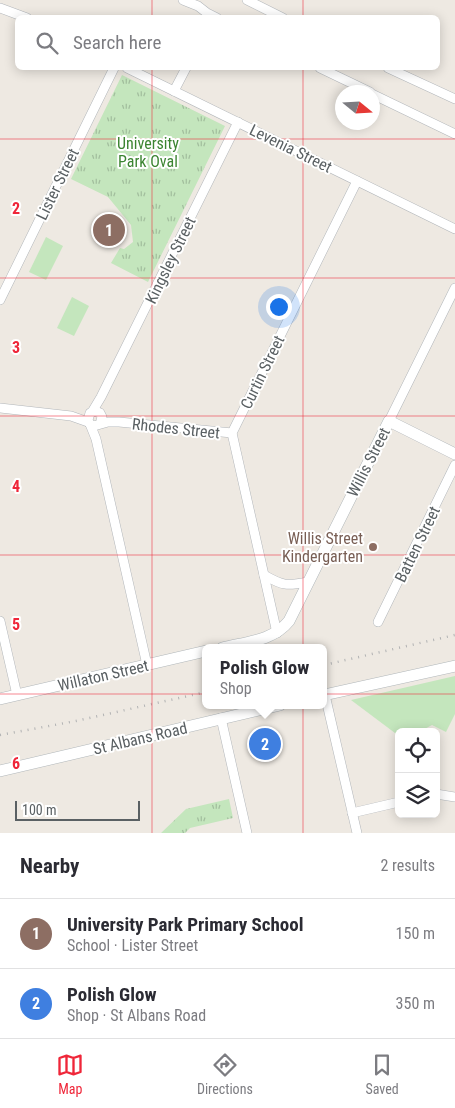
<!DOCTYPE html>
<html lang="en">
<head>
<meta charset="utf-8">
<style>
  :root { --surface:#fff; --page:#f2f2f3; --text:#2b2b33; --muted:#7c7c81; --line:#e1e1e2; --accent:#ef2639 }
  body { margin:0; font-family:"Roboto Condensed",sans-serif; background:var(--page); color:var(--text) }
  .controls { position:absolute; right:15px; bottom:15px; display:grid; overflow:hidden; border-radius:8px; box-shadow:0 2px 12px #0003 }
  .controls button { width:45px; height:45px; display:grid; place-items:center; padding:0; border:0; border-bottom:1px solid var(--line); background:var(--surface); color:var(--text); font:25px sans-serif }
  .compass { position:absolute; left:335px; top:85px; width:45px; height:45px; border-radius:50%; background:var(--surface); box-shadow:0 2px 12px #0003; rotate:108deg }
  .scale { position:absolute; left:15px; bottom:12px; width:125px; box-sizing:border-box; padding-left:5px; border:2px solid #5a6063; border-top:0; font-size:14px; line-height:18px; white-space:nowrap; color:#5a6063; -webkit-text-stroke:4px #fff; paint-order:stroke }
  .you { position:absolute; left:278px; top:306px; width:18px; height:18px; margin:-12px; border:4px solid #fff; border-radius:50%; background:#1a73e8; box-shadow:0 0 0 8px #1a73e833 }
  .badge { display:grid; place-items:center; width:32px; height:32px; border-radius:50%; background:var(--accent); color:#fff; font-size:16px; font-weight:700 }
  .pin { position:absolute; translate:-50% -50%; border:2px solid #fff; box-shadow:0 1px 5px #0006 }
  .popup { position:absolute; left:202px; top:644px; width:125px; height:65px; box-sizing:border-box; display:grid; place-content:center; border-radius:8px; background:var(--surface); filter:drop-shadow(0 1px 4px #0005); font-size:16px; white-space:nowrap; color:var(--muted) }
  .popup b { font-size:19px; color:var(--text) }
  .popup::after { content:''; position:absolute; left:50%; top:100%; margin-left:-10px; border:10px solid transparent; border-top-color:var(--surface) }
  .list { margin:0; padding:0; list-style:none }
  h2 { display:flex; justify-content:space-between; align-items:center; height:65px; margin:0; padding:0 20px; font-size:21px }
  h2 small { font-size:16px; font-weight:400; color:var(--muted) }
  .list li { display:grid; grid-template-columns:32px 1fr auto; gap:15px; align-items:center; box-sizing:border-box; height:70px; padding:0 20px; border-top:1px solid var(--line) }
  .list b { display:block; font-size:19px; white-space:nowrap }
  .list p { margin:0; font-size:16px; white-space:nowrap; color:var(--muted) }
  .list em { font-size:16px; font-style:normal; color:var(--muted) }
  .icon { flex:none; width:28px; height:28px; fill:none; stroke:currentColor; stroke-width:2; stroke-linecap:round; stroke-linejoin:round }
  .map { position:relative; flex:none; width:455px; height:833px; overflow:hidden }
  .search { position:absolute; background:var(--surface); box-shadow:0 2px 12px #0003; left:15px; right:15px; top:15px; height:55px; display:flex; align-items:center; gap:12px; box-sizing:border-box; padding:0 18px; border-radius:8px; color:var(--muted); font-size:19px }
  .sheet { height:205px; background:var(--surface) }
  nav { display:flex; justify-content:space-around; align-items:center; box-sizing:border-box; height:70px; border-top:1px solid var(--line); background:var(--surface); font-size:14px; color:var(--muted) }
  nav a { display:grid; justify-items:center; gap:2px }
  nav .on { color:var(--accent) }
  .map>svg:first-child { display:block }
  .grass { fill:#c4e6bd }
  .park { fill:url(#park-tufts) }
  .lines { fill:none; stroke-linecap:round; stroke-linejoin:round }
  .street-casing { stroke:#b2b6ba; stroke-width:10 }
  .secondary-casing { stroke:#b1b7ba; stroke-width:12 }
  .street { stroke:#fff; stroke-width:9 }
  .secondary { stroke:#fff; stroke-width:11 }
  .rail { stroke:#b1b2b3; stroke-width:2.5; stroke-dasharray:1 6; stroke-linecap:butt }
  .grid { fill:none; stroke:#ef2639; stroke-width:1; stroke-opacity:0.55 }
  .education-dot { fill:#8d6e63; stroke:#fff; stroke-width:2 }
  .labels { text-anchor:middle; stroke-width:4; stroke-linejoin:round; paint-order:stroke }
  .park-label { font-size:16px; fill:#3b8431; stroke:#fff }
  .street-label { font-size:16px; fill:#5a6063; stroke:#fff }
  .education-label { font-size:16px; fill:#785e54; stroke:#fff; text-anchor:end }
  .grid-label { font-size:16px; text-anchor:middle; font-weight:bold; fill:#ef2639; stroke:#fff; stroke-width:4; stroke-linejoin:round; paint-order:stroke }
</style>
</head>
<body>
<div class="map">
<svg width="455" height="833" viewBox="0 0 455 833">
  <defs>
    <pattern id="park-tufts" width="24" height="20" patternUnits="userSpaceOnUse" patternTransform="scale(1.25)"><rect width="24" height="20" fill="#c4e6bd"/><path d="M3 7l-1-3M5 7V3M7 7l1-3M15 17l-1-3M17 17v-4M19 17l1-3" fill="none" stroke="#a2be9d"/></pattern>
  </defs>
  <rect width="100%" height="100%" fill="#eee9e2"/>
  <g class="grass">
    <polygon points="46,237 63,246 46,280 29,272"/>
    <polygon points="72,297 89,306 74,336 57,328"/>
    <polygon points="455,676 455,714 446,732 432,725 419,732 399,732 399,736 351,700"/>
  </g>
  <g class="park">
    <polygon points="122,75 225,126 148,282 111,263 120,248 124,249 133,242 131,225 108,197 71,179"/>
    <polygon points="229,799 233,818 190,828 185,833 161,833 186,809"/>
  </g>
  <g class="lines">
    <defs>
      <g id="street">
        <polyline points="183,0 198,6 207,13 217,18"/>
        <polyline points="247,0 283,18"/>
        <polyline points="0,8 27,18"/>
        <polyline points="127,68 455,229"/>
        <polyline points="320,68 370,92"/>
        <polyline points="388,68 455,99"/>
        <polyline points="174,91 186,68"/>
        <polyline points="372,94 455,134"/>
        <polyline points="0,300 114,68"/>
        <polyline points="0,408 71,416 88,422"/>
        <polyline points="92,412 101,397 238,122"/>
        <polyline points="389,421 455,288"/>
        <polyline points="90,424 96,439 147,665"/>
        <polyline points="100,424 102,417 100,413 95,411 90,413 88,420 90,424 94,426 108,422 119,422 232,433"/>
        <path d="M264,575C283,586 287,586 308,582"/>
        <polyline points="0,621 17,695"/>
        <polyline points="378,622 455,465"/>
        <polyline points="277,633 232,433 357,181"/>
        <polyline points="325,695 357,833"/>
        <polyline points="221,718 247,833"/>
        <polyline points="436,794 455,797"/>
        <polyline points="352,813 399,802"/>
      </g>
      <g id="secondary">
        <path d="M222,648C246,642 273,641 289,621L389,421L455,454"/>
        <polyline points="324,695 455,666"/>
        <polyline points="0,699 206,651"/>
        <polyline points="0,771 280,705"/>
      </g>
    </defs>
    <use href="#street" class="street-casing"/>
    <use href="#secondary" class="secondary-casing"/>
    <use href="#street" class="street"/>
    <use href="#secondary" class="secondary"/>
    <g class="rail">
      <polyline points="324,665 455,635"/>
      <polyline points="0,735 76,721 206,692"/>
    </g>
  </g>
  <path class="grid" d="M152,0V18M303,0V18M152,68V833M303,68V833M0,139H455M0,278H455M0,416H455M0,555H455M0,694H455"/>
  <circle class="education-dot" cx="373" cy="547" r="5"/>
  <g class="labels">
    <g class="park-label">
      <text x="148" y="149">University<tspan x="148" dy="18">Park Oval</tspan></text>
    </g>
    <g class="street-label">
      <text transform="translate(291 148) rotate(26)" y="6">Levenia Street</text>
      <text transform="translate(57 184) rotate(-64)" y="6">Lister Street</text>
      <text transform="translate(170 260) rotate(-64)" y="6">Kingsley Street</text>
      <text transform="translate(262 372) rotate(-64)" y="6">Curtin Street</text>
      <text transform="translate(176 428) rotate(6)" y="6">Rhodes Street</text>
      <text transform="translate(368 462) rotate(-63)" y="6">Willis Street</text>
      <text transform="translate(417 544) rotate(-64)" y="6">Batten Street</text>
      <text transform="translate(103 675) rotate(-13)" y="6">Willaton Street</text>
      <text transform="translate(140 738) rotate(-13)" y="6">St Albans Road</text>
    </g>
    <g class="education-label">
      <text x="363" y="544">Willis Street<tspan x="363" dy="18">Kindergarten</tspan></text>
    </g>
  </g>
  <g class="grid-label">
    <text x="16" y="214">2</text>
    <text x="16" y="353">3</text>
    <text x="16" y="492">4</text>
    <text x="16" y="630">5</text>
    <text x="16" y="769">6</text>
  </g>
</svg>
<div class="controls">
<button><svg class="icon" aria-label="locate" viewBox="0 0 24 24"><circle cx="12" cy="12" r="6"/><path d="M12 2v4M12 18v4M2 12h4M18 12h4"/></svg></button>
<button><svg class="icon" aria-label="layers" viewBox="0 0 24 24"><path d="M12 4l9 5-9 5-9-5zM3 14l9 5 9-5"/></svg></button>
</div>
<svg class="compass" viewBox="-18 -18 36 36"><path d="M0-13l5 13h-10z" fill="#e53935"/><path d="M0 13l5-13h-10z" fill="#7c7c81"/></svg>
<div class="scale">100 m</div>
<div class="you"></div>
<div class="pin badge" style="left:109px;top:230px;background:#8d6e63">1</div>
<div class="pin badge" style="left:265px;top:744px;background:#3f7fe0">2</div>
<div class="popup"><b>Polish Glow</b>Shop</div>
<div class="search"><svg class="icon" aria-label="search" viewBox="0 0 24 24"><circle cx="10" cy="10" r="6"/><path d="M15 15l6 6"/></svg>Search here</div>
</div>
<section class="sheet">
<h2>Nearby<small>2 results</small></h2>
<ul class="list">
<li><span class="badge" style="background:#8d6e63">1</span><div><b>University Park Primary School</b><p>School · Lister Street</p></div><em>150 m</em></li>
<li><span class="badge" style="background:#3f7fe0">2</span><div><b>Polish Glow</b><p>Shop · St Albans Road</p></div><em>350 m</em></li>
</ul>
</section>
<nav>
<a class="on"><svg class="icon" aria-label="map" viewBox="0 0 24 24"><path d="M3 6l6-2 6 2 6-2v14l-6 2-6-2-6 2zM9 4v14M15 6v14"/></svg>Map</a>
<a><svg class="icon" aria-label="directions" viewBox="0 0 24 24"><path d="M12 3l9 9-9 9-9-9zM9 14v-3h6M13 9l2 2-2 2"/></svg>Directions</a>
<a><svg class="icon" aria-label="saved" viewBox="0 0 24 24"><path d="M7 4h10v16l-5-4-5 4z"/></svg>Saved</a>
</nav>
</body>
</html>
